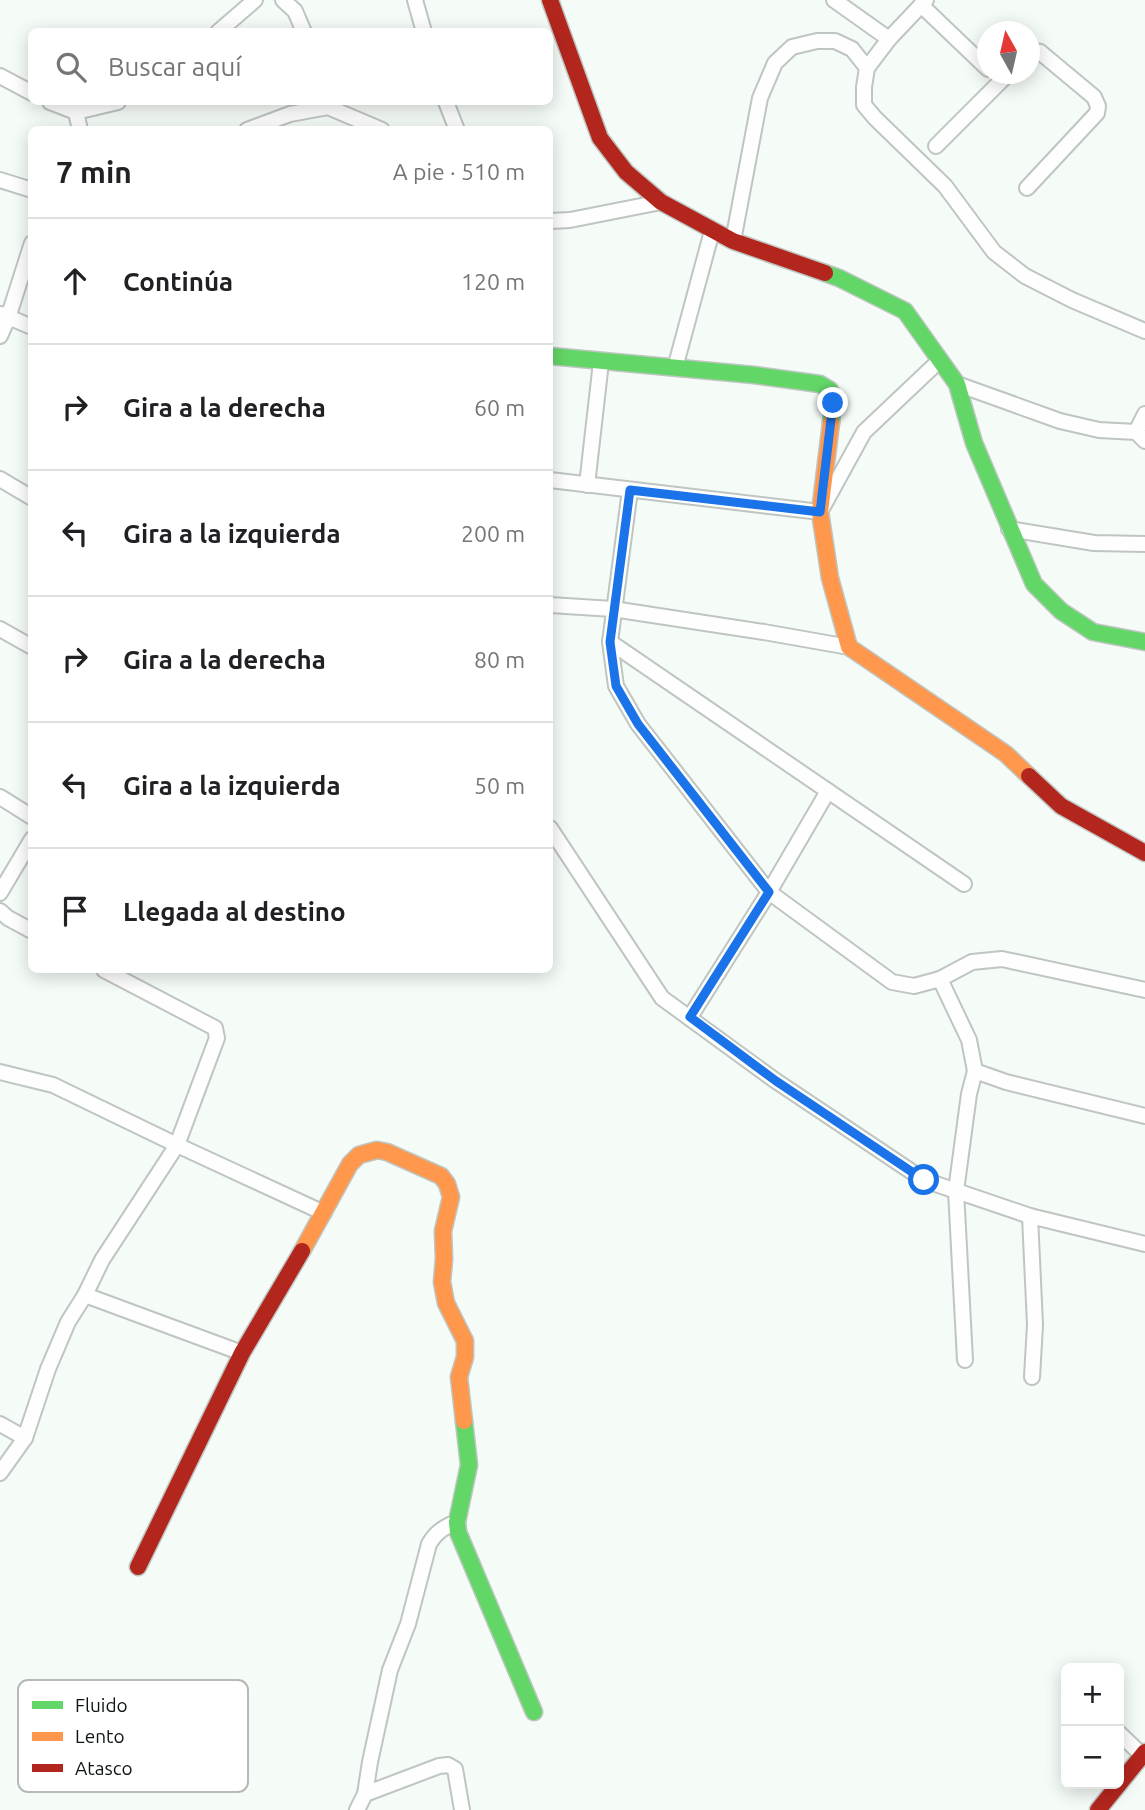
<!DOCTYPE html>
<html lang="es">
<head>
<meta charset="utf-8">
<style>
  :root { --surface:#fff; --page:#f2f2f2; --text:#202124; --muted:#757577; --line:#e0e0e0 }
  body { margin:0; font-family:Ubuntu,sans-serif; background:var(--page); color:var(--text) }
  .controls { position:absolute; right:21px; bottom:21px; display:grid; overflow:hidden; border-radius:10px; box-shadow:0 4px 18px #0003 }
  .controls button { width:63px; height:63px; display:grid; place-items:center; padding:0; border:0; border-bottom:2px solid var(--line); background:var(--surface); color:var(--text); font:35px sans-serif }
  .compass { position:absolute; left:977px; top:21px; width:63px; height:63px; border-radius:50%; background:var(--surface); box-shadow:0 4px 18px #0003; rotate:352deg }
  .stop { position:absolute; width:21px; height:21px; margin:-16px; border:5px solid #1a73e8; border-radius:50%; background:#fff }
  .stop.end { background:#1a73e8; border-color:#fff; box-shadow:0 2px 7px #0008 }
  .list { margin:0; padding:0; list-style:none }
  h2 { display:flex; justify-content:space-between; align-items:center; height:91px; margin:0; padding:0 28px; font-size:30px }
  h2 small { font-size:23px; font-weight:400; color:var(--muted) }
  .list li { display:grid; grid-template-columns:46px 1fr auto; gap:21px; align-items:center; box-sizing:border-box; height:126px; padding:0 28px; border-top:2px solid var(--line) }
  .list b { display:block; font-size:26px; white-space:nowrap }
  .list em { font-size:23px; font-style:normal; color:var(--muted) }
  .icon { flex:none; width:38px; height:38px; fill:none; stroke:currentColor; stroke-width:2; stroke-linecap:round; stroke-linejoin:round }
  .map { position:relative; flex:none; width:1145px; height:1810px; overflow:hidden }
  .search { position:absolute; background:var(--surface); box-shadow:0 4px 18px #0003; left:28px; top:28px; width:525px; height:77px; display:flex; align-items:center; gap:18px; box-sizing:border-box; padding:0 24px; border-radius:10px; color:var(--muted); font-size:26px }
  .panel { position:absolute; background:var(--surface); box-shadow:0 4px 18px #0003; left:28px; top:126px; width:525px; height:847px; border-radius:10px }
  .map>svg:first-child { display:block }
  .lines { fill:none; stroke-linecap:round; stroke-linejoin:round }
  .street-casing { stroke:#bfc5c0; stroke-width:18 }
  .fast-casing { stroke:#bfc5c0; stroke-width:19 }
  .slow-casing { stroke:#bfc5c0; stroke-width:19 }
  .jam-casing { stroke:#bfc5c0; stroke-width:19 }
  .street { stroke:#fefefe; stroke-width:14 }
  .fast { stroke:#63d668; stroke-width:16 }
  .slow { stroke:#ff974d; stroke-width:16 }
  .jam { stroke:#b3261e; stroke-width:16 }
  .route { stroke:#1a73e8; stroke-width:9 }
  .key { fill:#fff; stroke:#b7b9b7; stroke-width:2 }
  .key-label { font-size:19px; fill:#0e150f }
</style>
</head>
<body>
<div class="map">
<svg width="1145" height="1810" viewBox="0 0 1145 1810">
  <rect width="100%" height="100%" fill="#f5fbf6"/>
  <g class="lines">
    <defs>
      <g id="street">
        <polyline points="283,0 295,11 304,32"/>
        <polyline points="415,0 424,32"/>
        <polyline points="834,0 889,39"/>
        <polyline points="926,0 889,39 867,68 864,87 864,105 875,118 945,186 994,252 1025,276 1072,300 1145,331"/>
        <polyline points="921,5 988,69"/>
        <polyline points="218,32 255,0"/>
        <polyline points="0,76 32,93"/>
        <polyline points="50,102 76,112 80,130"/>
        <polyline points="446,102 457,130"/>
        <polyline points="76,112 118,102"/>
        <polyline points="247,130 290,114 328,107 382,130"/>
        <polyline points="936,146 1008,74"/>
        <polyline points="0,180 32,190"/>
        <polyline points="1027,188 1097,113 1098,106 1094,97 1040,52 1034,51 1030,52"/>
        <polyline points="550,221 570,220 661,202"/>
        <polyline points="733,241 760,98 775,63 792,47 817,41 835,41 852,49 867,68"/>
        <polyline points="1,314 32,327"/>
        <polyline points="0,336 8,318 32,243"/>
        <polyline points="675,368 712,231"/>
        <polyline points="957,384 1060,421 1099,430 1136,432 1145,441"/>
        <polyline points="1136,432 1145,414"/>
        <polyline points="0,479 32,498"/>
        <polyline points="550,480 820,512 864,432 940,360"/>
        <polyline points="587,485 601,362"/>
        <polyline points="630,490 610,642 616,686 638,724 769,892 892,982 914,986 940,979 972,962 1002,959 1145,990"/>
        <polyline points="1009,529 1094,543 1145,544"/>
        <polyline points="550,605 613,609 764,632 849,647"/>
        <polyline points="0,629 32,647"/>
        <polyline points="610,642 964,884"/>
        <polyline points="0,797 32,817"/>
        <polyline points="550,828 662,998 776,1081 924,1180 1030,1216 1145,1244"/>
        <polyline points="0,893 32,839"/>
        <polyline points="0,911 8,918 32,931"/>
        <polyline points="940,979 969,1040 975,1071"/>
        <polyline points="690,1017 769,892 828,791"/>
        <polyline points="0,1072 53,1085 177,1145 324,1213"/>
        <polyline points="1030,1216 1035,1325 1032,1377"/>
        <polyline points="85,1295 242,1353"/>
        <polyline points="965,1360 956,1191 969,1094 975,1071 1006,1082 1145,1116"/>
        <polyline points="0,1424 25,1438"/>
        <polyline points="0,1473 25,1438 48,1369 68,1322 85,1295 102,1260 177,1145 217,1038 215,1028 104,970"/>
        <polyline points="1119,1733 1145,1758"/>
        <polyline points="365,1794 439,1766 448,1765 455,1769 462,1810"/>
        <path d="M357,1810L365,1794L370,1762L390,1670L408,1624L429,1544C436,1532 444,1527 457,1522"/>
      </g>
      <g id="fast">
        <polyline points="825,273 839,278 905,311 957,384 974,443 1034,584 1061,611 1093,632 1145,642"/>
        <polyline points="550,356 754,375 820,384 830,390 833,403 831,423"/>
        <polyline points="464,1421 469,1465 457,1522 458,1532 534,1712"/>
      </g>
      <g id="slow">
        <polyline points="831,423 820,512 830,578 849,647 1006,754 1029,776"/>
        <polyline points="302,1251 350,1164 359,1155 377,1150 387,1152 441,1176 447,1184 451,1197 443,1231 444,1259 442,1282 446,1303 465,1341 465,1357 459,1377 464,1421"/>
      </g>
      <g id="jam">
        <polyline points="550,0 600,138 626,172 661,202 733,241 825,273"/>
        <polyline points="1029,776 1061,806 1145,853"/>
        <polyline points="138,1567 242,1353 302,1251"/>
        <polyline points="1098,1810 1145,1752"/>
      </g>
    </defs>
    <use href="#street" class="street-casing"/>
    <use href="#fast" class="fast-casing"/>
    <use href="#slow" class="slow-casing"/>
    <use href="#jam" class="jam-casing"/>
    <use href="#street" class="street"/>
    <use href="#fast" class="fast"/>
    <use href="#slow" class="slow"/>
    <use href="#jam" class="jam"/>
  </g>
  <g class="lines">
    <polyline class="route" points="833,403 820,512 630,490 610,642 616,686 638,724 769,892 690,1017 776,1081 924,1180"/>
  </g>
  <rect x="18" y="1680" width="230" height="112" rx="10" class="key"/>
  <rect x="32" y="1701" width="31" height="8" fill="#63d668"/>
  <rect x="32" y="1732" width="31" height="9" fill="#ff974d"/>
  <rect x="32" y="1764" width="31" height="8" fill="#b3261e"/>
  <g class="key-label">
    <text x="75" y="1712">Fluido</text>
    <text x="75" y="1743">Lento</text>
    <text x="75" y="1775">Atasco</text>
  </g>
</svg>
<div class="controls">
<button>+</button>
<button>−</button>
</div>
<svg class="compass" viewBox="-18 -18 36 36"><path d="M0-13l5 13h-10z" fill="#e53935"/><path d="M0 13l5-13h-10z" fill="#757577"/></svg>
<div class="stop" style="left:924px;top:1180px"></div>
<div class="stop end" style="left:833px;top:403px"></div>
<div class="search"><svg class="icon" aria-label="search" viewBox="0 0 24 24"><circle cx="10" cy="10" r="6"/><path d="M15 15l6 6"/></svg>Buscar aquí</div>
<section class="panel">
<h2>7 min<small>A pie · 510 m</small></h2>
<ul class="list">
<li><svg class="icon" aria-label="ahead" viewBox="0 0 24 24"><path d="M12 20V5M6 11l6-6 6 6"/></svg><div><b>Continúa</b></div><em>120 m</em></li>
<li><svg class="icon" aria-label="right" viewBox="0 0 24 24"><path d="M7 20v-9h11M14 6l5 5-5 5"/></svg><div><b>Gira a la derecha</b></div><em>60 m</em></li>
<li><svg class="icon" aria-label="left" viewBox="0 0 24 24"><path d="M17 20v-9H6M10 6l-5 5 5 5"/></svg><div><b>Gira a la izquierda</b></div><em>200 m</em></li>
<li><svg class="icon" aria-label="right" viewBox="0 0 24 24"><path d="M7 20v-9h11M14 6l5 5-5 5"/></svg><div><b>Gira a la derecha</b></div><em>80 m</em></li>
<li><svg class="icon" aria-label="left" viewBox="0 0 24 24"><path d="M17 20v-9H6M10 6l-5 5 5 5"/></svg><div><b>Gira a la izquierda</b></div><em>50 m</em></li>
<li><svg class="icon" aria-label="arrive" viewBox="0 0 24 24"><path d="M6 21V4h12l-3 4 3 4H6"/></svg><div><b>Llegada al destino</b></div></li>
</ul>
</section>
</div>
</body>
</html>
